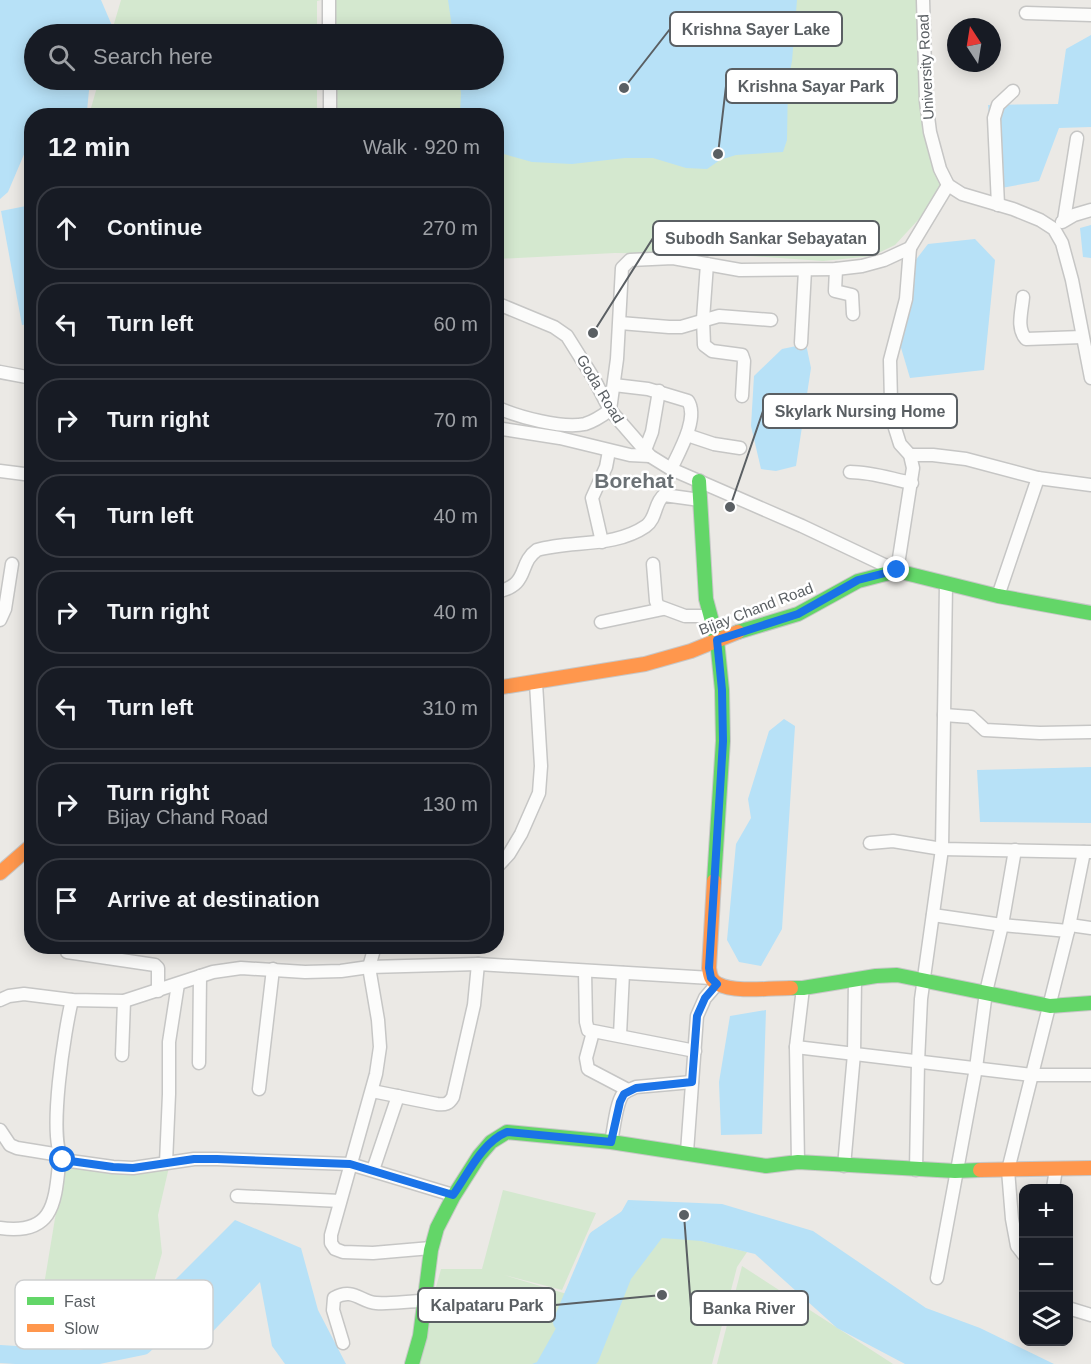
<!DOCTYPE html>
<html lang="en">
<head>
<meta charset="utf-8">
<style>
  :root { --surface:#171b24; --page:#20242c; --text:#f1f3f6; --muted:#9ea1a6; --line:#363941 }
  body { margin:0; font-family:Helvetica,sans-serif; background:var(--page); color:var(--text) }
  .controls { position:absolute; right:18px; bottom:18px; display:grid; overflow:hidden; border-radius:12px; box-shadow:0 3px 15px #0003 }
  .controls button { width:54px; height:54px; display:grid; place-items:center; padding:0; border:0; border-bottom:2px solid var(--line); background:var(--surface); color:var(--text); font:30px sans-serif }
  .compass { position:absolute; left:947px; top:18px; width:54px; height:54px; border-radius:50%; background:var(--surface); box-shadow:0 3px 15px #0003; rotate:348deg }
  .stop { position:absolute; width:18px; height:18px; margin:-14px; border:4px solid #1a73e8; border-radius:50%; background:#fff }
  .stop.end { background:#1a73e8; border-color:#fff; box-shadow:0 2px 6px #0008 }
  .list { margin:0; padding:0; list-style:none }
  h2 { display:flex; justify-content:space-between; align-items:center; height:78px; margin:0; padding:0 24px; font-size:26px }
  h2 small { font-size:20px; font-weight:400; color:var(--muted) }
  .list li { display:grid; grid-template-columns:39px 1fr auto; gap:18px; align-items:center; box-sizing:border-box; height:84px; margin:0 12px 12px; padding:0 12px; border:2px solid var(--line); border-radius:24px }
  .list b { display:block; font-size:22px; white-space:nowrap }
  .list p { margin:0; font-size:20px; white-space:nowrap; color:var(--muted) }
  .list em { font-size:20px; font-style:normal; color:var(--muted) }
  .icon { flex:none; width:33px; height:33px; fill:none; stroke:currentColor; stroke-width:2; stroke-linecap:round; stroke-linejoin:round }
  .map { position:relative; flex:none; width:1091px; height:1364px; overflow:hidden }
  .search { position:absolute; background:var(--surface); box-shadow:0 3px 15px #0003; left:24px; top:24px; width:480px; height:66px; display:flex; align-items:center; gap:15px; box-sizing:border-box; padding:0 21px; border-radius:33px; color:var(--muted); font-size:22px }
  .panel { position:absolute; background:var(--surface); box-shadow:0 3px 15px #0003; left:24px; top:108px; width:480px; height:846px; border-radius:24px }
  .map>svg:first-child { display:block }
  .green { fill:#d4e8cf }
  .water { fill:#b7e1f7 }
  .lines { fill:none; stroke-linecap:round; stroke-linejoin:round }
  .river { stroke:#b7e1f7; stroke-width:18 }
  .street-casing { stroke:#c6c6c5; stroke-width:15 }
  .fast-casing { stroke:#c7c7c7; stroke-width:16 }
  .slow-casing { stroke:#c7c7c7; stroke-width:16 }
  .street { stroke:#fcfcfb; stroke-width:12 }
  .fast { stroke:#63d668; stroke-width:14 }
  .slow { stroke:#ff974d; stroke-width:14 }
  .route { stroke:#1a73e8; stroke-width:8 }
  .labels { text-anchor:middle; stroke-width:5; stroke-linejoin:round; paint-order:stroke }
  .street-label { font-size:15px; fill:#5a5f63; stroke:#fff }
  .district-label { font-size:21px; font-weight:bold; fill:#6b7175; stroke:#fff }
  .key { fill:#fff; stroke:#cecfd0; stroke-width:1.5 }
  .key-label { font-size:16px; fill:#5a5f63 }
  .leader { fill:none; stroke:#5a5f63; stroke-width:2 }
  .callout-dot { fill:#5a5f63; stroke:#fff; stroke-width:2 }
  .callout { fill:#fff; stroke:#5a5f63; stroke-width:2 }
  .callout-label { font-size:16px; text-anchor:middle; font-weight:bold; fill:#5a5f63 }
</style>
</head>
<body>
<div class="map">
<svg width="1091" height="1364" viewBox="0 0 1091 1364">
  <rect width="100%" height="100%" fill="#ebe9e5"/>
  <g class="green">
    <polygon points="121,0 321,0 317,1 317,34 111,34"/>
    <polygon points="329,0 923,0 943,193 895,245 872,256 823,261 737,255 615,253 497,259 496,116 330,115 330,80 494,80 494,34 330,34"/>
    <polygon points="99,80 317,80 317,115 89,115"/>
    <polygon points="64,1164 169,1167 158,1215 162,1253 152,1289 129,1298 89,1289 43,1291"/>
    <polygon points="503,1190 596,1213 562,1290 504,1275 590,1301 646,1235 677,1235 747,1252 737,1267 712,1364 415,1364 441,1269 482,1269"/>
    <polygon points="742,1266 893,1364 717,1364"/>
  </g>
  <g class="water">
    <polygon points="0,0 101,0 113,28 104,34 34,34 34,80 90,80 87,111 80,115 32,116 31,138 8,192 0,199"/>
    <polygon points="448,0 797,0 792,61 788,82 787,140 783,152 736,155 720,160 707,169 686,168 653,158 625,158 572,164 532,162 497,152 496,116 460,115 461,93 459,80 494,80 494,34 453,34"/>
    <polygon points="1091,35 1091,127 1059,128 1039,181 996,189 988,105 1058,104 1066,49"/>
    <polygon points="31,205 31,324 22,325 1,211"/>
    <polygon points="1091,225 1091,258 1083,257 1080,228"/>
    <polygon points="975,239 995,260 984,370 910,378 899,341 908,270 928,244"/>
    <polygon points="806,344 811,368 796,466 776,471 761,469 751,426 754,376 782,349"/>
    <polygon points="784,719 795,726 782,929 761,966 739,962 727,940 736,844 751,818 748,799 769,731"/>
    <polygon points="1091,767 1091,823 980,822 977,770"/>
    <polygon points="766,1010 762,1134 721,1135 719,1082 730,1016"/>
    <polygon points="628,1200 722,1204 813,1231 926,1308 980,1328 1054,1364 905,1364 837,1328 755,1254 701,1241 662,1238 631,1279 598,1362 596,1364 532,1364 537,1362"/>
    <polygon points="235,1220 301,1248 318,1310 346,1364 285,1364 272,1346 260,1282 199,1346 170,1285"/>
  </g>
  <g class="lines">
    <g class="river">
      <polyline points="562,1322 597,1239 631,1216"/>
      <polyline points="0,1354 79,1359 143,1346 176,1315 195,1287"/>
    </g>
    <defs>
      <g id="street">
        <polyline points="329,0 329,34"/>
        <polyline points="923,0 926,101 930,132 940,169 948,185 962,194 1013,209 1040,220 1054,229 1062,243 1072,280 1091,378"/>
        <polyline points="1026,13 1091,15"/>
        <polyline points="330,116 330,80"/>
        <polyline points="998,205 994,118 998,105 1013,91"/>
        <polyline points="1064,220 1077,138"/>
        <polyline points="1062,222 1074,215 1091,210"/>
        <polyline points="707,264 703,319 704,345 712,351 742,355 744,361 742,396"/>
        <polyline points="836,269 835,291 852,295 853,314"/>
        <path d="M1023,297C1022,311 1016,328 1026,339L1082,337"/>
        <polyline points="496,303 554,327 567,336 594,379 610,410 650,456 671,469 802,526 897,571 913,468 910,455 900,444 894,425 891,402 890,360 906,299 910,248"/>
        <polyline points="620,323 669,327 681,327 719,316 771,320"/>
        <polyline points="801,343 805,270"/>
        <polyline points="0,372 32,378"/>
        <path d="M614,385L648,389L688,401C699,418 679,452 671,469"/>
        <path d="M496,407C518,417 562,429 585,424C595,421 602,416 610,410L617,359L622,268L630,260L673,258L740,270L836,269L862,266L884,260L910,248L948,185"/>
        <polyline points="496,428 560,438 630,455 650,456"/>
        <polyline points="687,435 714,444 740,448"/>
        <polyline points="645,450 652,432 659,391"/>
        <polyline points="910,455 933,455 966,459 1038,478 1091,485"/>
        <polyline points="0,471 32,475"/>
        <path d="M850,472C872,472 891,479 912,483"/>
        <polyline points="602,542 592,498 606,467 609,451"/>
        <polyline points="653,564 656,601 658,606 685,616 710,616"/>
        <path d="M496,592C531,585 517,564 537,550C572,540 614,548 646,526C657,518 654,503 664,495L700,500"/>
        <polyline points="998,596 1038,478"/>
        <polyline points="0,620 5,609 12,564"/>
        <polyline points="601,622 663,609"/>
        <polyline points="944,715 971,717 985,730 1040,733 1091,732"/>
        <polyline points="870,843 893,841 942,849 1090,852"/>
        <polyline points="496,868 509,854 521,834 539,793 541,766 536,683"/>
        <polyline points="933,915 1002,925 1068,931"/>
        <polyline points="1070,925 1091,928"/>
        <polyline points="375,946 369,967 378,1020 380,1047 376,1074 331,1235 331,1243 335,1249 343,1252 373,1253 431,1248"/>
        <polyline points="67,952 155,965 158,968 158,991"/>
        <polyline points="585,971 586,1022 588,1030 695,1051"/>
        <polyline points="0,1000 9,996 24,994 72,1000 124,1001 213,972 241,968 305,972 341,971 369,967 478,964 711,978"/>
        <path d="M72,1000C65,1028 47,1139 63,1160L113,1167L133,1168L194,1159H217L350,1164L453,1195"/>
        <polyline points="593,1032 586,1058 588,1069 628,1090"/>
        <polyline points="620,1035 623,973"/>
        <polyline points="796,1047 1032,1075 1091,1075"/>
        <polyline points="122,1055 124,1001"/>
        <polyline points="199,1063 200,976"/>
        <polyline points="259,1089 273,969"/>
        <path d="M372,1091L437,1104C445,1105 449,1104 453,1097L474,1005L478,964"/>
        <path d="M0,1130L10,1145L17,1148L60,1155C55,1198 57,1236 0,1228"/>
        <path d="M611,1142C614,1129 616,1103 623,1094C627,1090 632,1089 636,1087L692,1082"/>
        <polyline points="687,1152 697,1016 705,998 717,984"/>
        <polyline points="798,1162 796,1047 803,988"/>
        <polyline points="166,1163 169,1094 169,1042 178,984"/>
        <polyline points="844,1166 854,1054 855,980"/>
        <polyline points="373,1170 398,1096"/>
        <polyline points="916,1170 918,1062 921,999 942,849 946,584"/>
        <polyline points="1053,1188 1056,1169"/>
        <polyline points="237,1196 340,1201"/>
        <polyline points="1024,1255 1017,1246 1012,1219 1008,1170 1068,931 1084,852"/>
        <polyline points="937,1278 976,1068 986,992 1002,925 1015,850"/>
        <polyline points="1068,1308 1091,1315"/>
        <path d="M343,1343L333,1310L334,1298C353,1287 361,1302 376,1303C392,1304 408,1301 425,1301"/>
      </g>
      <g id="fast">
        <polyline points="699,481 706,599 717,640 722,690 723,741 714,881"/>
        <polyline points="738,632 798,614 858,581 897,571 998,596 1091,613"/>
        <polyline points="791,988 803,988 876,976 897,975 1050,1006 1091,1003"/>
        <polyline points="412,1364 420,1336 431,1250 437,1228 453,1197 479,1156 491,1142 507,1132 611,1142 766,1166 798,1162 955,1171 980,1170"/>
      </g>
      <g id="slow">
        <polyline points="496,688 645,664 691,651 738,632"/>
        <polyline points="0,873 32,845"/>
        <path d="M714,881L709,968C710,975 711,981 718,984C734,993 772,988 791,988"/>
        <polyline points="980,1170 1091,1168"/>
      </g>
    </defs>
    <use href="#street" class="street-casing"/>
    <use href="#fast" class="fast-casing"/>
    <use href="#slow" class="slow-casing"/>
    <use href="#street" class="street"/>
    <use href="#fast" class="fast"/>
    <use href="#slow" class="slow"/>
  </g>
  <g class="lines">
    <path class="route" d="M63,1160L113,1167L133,1168L194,1159H217L350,1164L453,1195C468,1174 482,1142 507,1132L611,1142L620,1102L624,1094L636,1088L692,1082L697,1016L705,998L717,984L711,978L709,968L723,741L722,690L717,640L798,614L858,580L897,570"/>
  </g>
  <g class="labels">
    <g class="street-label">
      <text transform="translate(926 67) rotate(-93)" y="5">University Road</text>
      <text transform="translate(600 389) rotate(59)" y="5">Goda Road</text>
      <text transform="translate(756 609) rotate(-21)" y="5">Bijay Chand Road</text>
    </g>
    <g class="district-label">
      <text x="634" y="488">Borehat</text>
    </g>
  </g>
  <rect x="15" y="1280" width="198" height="69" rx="9" class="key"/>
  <rect x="27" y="1297" width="27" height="8" fill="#63d668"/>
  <rect x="27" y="1324" width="27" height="8" fill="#ff974d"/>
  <g class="key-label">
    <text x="64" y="1307">Fast</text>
    <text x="64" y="1334">Slow</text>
  </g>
  <path class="leader" d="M624 88L670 29M718 154L726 86M593 333L653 238M730 507L763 411M662 1295L555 1305M684 1215L691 1308"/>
  <g class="callout-dot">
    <circle cx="624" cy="88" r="6"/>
    <circle cx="718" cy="154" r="6"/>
    <circle cx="593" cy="333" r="6"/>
    <circle cx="730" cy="507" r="6"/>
    <circle cx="662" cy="1295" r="6"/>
    <circle cx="684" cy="1215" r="6"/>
  </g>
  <g class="callout">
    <rect x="670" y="12" width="172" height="34" rx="6"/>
    <rect x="726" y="69" width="171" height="34" rx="6"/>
    <rect x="653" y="221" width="226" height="34" rx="6"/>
    <rect x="763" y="394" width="194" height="34" rx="6"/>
    <rect x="418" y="1288" width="137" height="34" rx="6"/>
    <rect x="691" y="1291" width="117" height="34" rx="6"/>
  </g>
  <g class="callout-label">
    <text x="756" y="35">Krishna Sayer Lake</text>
    <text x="811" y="92">Krishna Sayar Park</text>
    <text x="766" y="244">Subodh Sankar Sebayatan</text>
    <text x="860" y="417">Skylark Nursing Home</text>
    <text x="487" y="1311">Kalpataru Park</text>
    <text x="749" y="1314">Banka River</text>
  </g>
</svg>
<div class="controls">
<button>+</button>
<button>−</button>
<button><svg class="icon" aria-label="layers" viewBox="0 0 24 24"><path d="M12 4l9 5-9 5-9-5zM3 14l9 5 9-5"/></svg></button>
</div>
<svg class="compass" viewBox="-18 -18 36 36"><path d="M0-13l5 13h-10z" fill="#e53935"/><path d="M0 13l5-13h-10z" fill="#9ea1a6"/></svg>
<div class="stop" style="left:63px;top:1160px"></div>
<div class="stop end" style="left:897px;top:570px"></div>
<div class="search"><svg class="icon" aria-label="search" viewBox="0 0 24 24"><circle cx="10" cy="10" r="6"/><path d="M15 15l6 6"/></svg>Search here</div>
<section class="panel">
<h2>12 min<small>Walk · 920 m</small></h2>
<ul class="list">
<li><svg class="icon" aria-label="ahead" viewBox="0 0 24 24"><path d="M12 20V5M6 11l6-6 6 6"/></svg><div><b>Continue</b></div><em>270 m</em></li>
<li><svg class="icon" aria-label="left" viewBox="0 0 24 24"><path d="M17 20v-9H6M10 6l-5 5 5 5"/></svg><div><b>Turn left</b></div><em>60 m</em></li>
<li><svg class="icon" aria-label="right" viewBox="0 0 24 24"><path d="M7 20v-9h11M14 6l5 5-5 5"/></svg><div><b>Turn right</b></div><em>70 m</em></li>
<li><svg class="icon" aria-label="left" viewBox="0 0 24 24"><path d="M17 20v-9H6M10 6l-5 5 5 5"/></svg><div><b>Turn left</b></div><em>40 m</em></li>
<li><svg class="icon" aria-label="right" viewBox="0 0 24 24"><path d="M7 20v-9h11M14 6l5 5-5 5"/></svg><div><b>Turn right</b></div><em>40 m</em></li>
<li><svg class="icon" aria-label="left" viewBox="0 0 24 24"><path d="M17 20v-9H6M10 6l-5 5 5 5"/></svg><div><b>Turn left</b></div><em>310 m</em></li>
<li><svg class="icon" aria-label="right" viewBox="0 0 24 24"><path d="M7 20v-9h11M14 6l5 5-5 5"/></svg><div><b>Turn right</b><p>Bijay Chand Road</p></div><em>130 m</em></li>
<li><svg class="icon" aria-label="arrive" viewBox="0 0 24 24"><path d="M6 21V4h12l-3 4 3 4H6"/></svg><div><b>Arrive at destination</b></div></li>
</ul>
</section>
</div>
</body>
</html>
